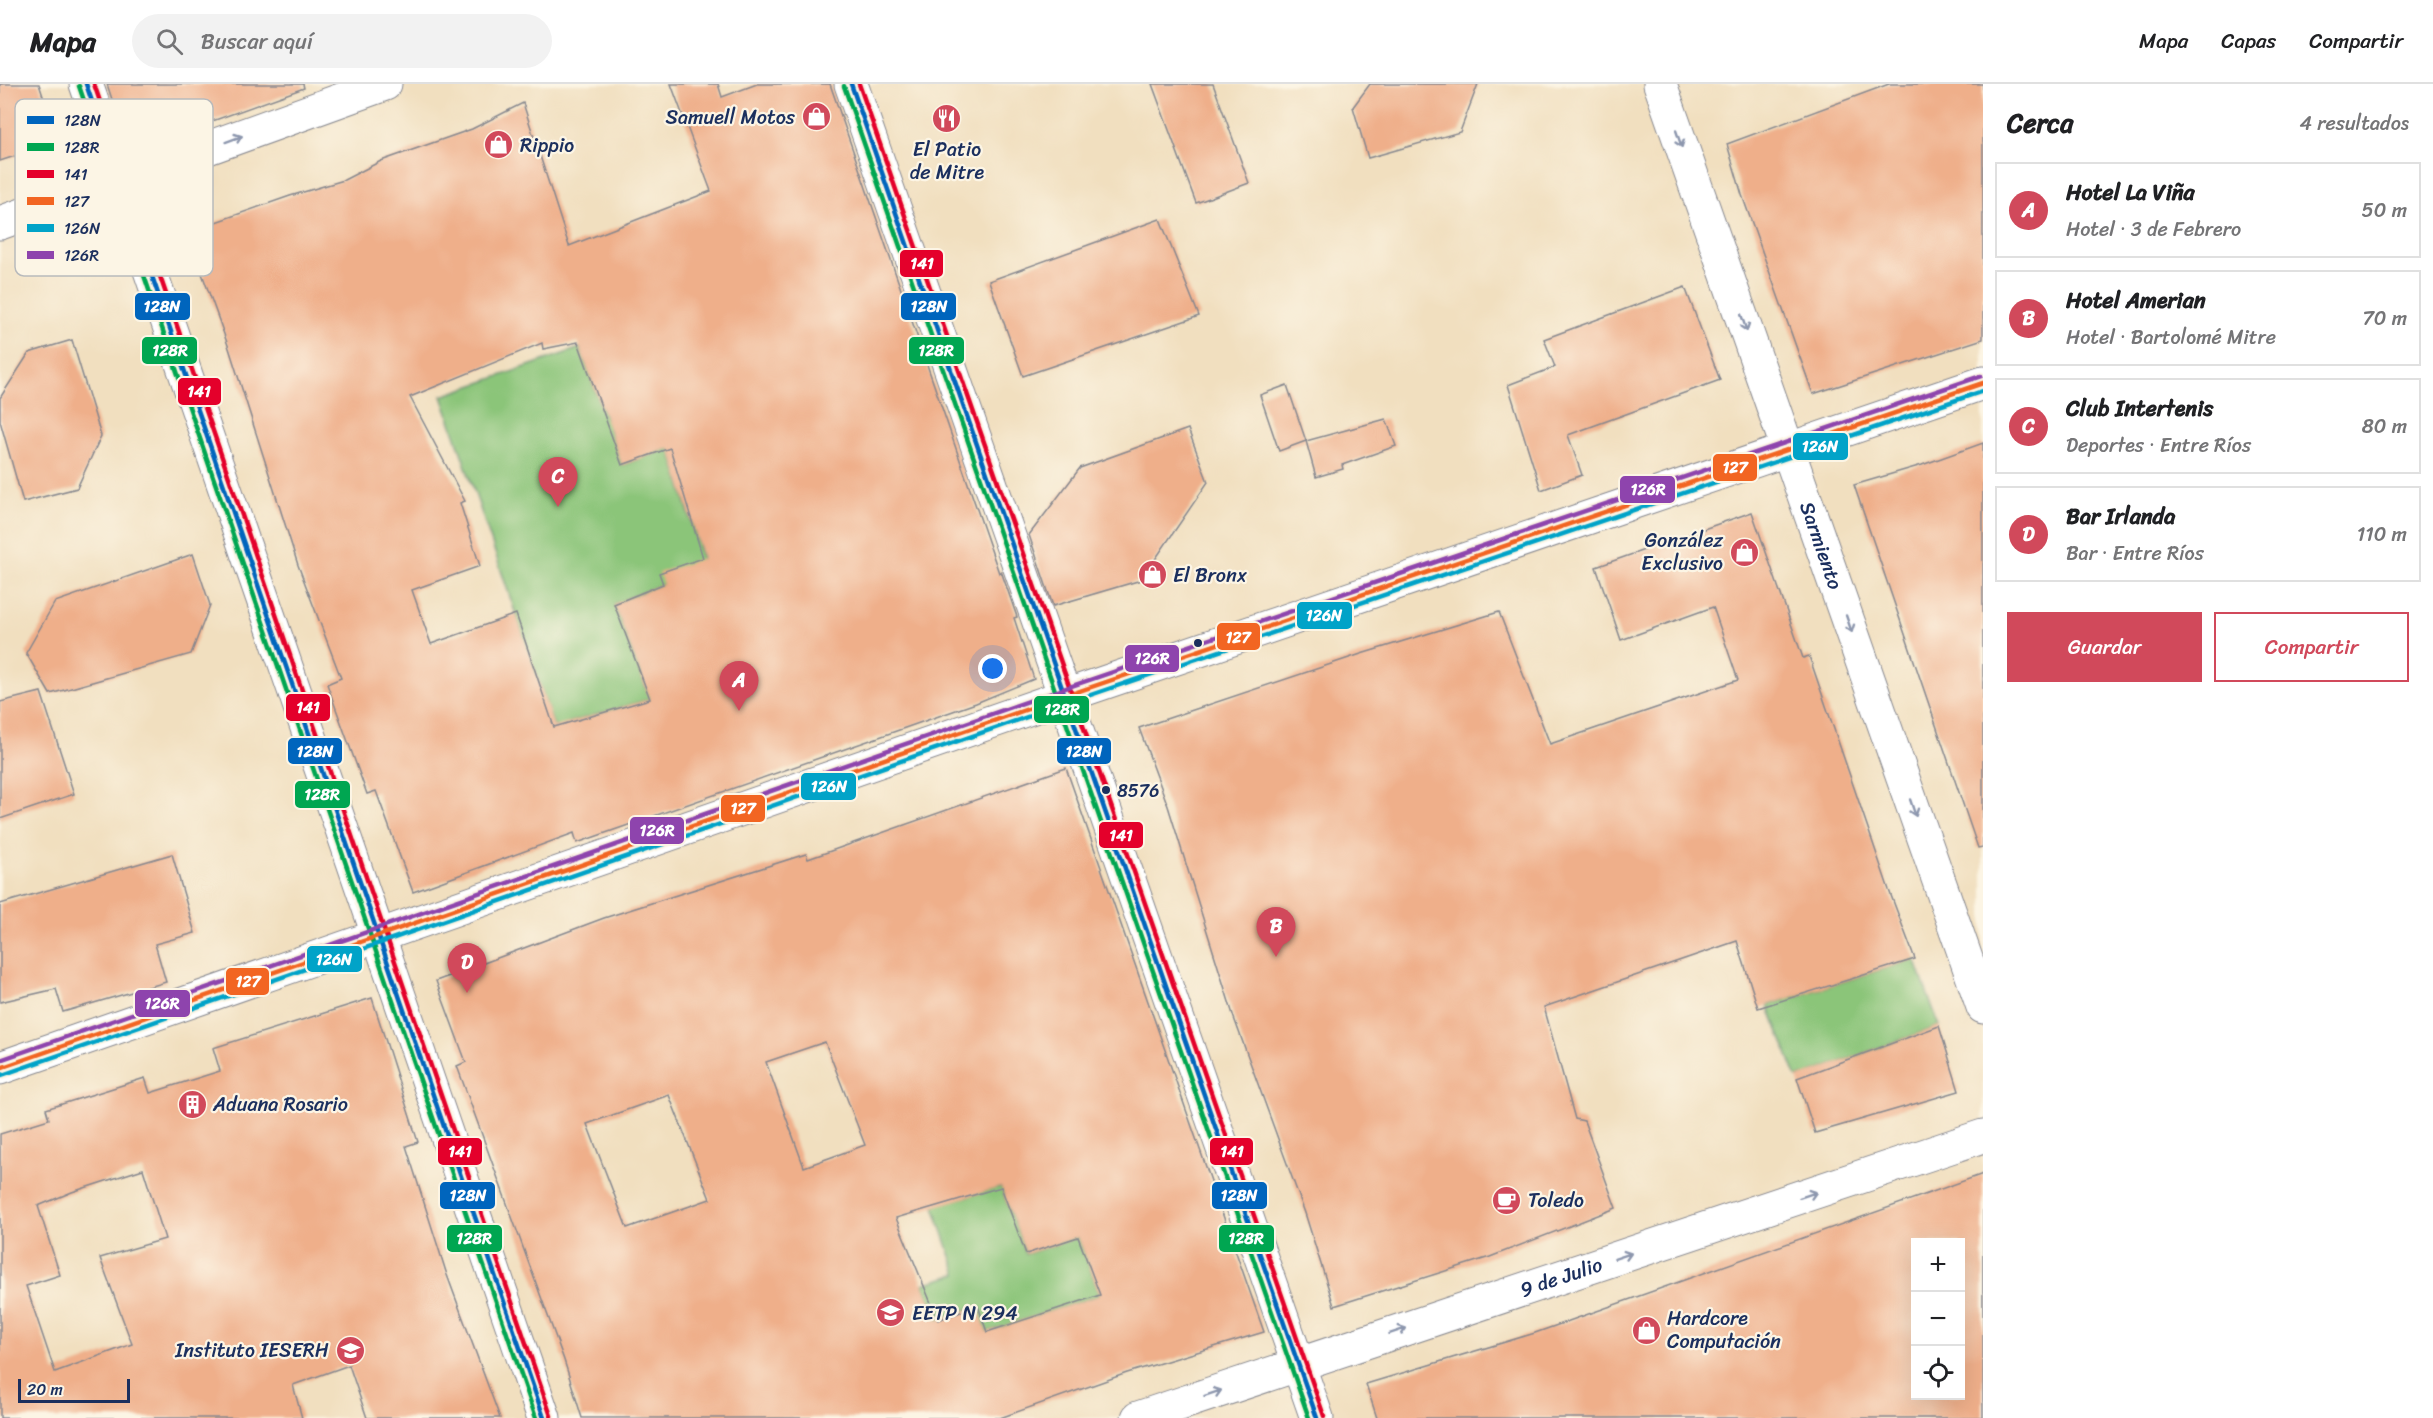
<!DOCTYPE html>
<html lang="es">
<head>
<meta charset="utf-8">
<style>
  :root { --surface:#fff; --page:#f2f2f2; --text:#202124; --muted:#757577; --line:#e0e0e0; --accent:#d1495b }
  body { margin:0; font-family:Sriracha,sans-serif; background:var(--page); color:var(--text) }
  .controls { position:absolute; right:18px; bottom:18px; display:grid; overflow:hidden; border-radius:0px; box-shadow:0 6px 24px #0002 }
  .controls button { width:54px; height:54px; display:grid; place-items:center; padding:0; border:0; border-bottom:2px solid var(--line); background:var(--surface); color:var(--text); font:30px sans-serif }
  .scale { position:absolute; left:18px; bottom:15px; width:112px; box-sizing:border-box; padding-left:6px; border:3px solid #1b2f5e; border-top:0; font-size:16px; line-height:21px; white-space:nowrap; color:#1b2f5e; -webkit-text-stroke:4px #fcf5e5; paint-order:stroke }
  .you { position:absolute; left:993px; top:585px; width:21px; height:21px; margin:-15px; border:4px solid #fff; border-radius:50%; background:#1a73e8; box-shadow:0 0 0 9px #1a73e833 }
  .badge { display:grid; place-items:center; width:39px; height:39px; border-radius:50%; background:var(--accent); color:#fff; font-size:20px; font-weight:700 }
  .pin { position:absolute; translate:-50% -50px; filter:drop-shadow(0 2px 3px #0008) }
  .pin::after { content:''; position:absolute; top:32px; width:21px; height:18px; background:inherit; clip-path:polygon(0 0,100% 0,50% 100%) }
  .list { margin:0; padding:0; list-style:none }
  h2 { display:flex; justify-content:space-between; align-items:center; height:78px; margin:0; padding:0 24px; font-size:26px }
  h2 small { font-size:20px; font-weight:400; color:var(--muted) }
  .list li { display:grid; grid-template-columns:39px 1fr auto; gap:18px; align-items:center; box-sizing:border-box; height:96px; margin:0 12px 12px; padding:0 12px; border:2px solid var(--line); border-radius:0px }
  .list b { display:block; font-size:22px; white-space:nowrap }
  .list p { margin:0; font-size:20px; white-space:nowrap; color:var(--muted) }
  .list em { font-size:20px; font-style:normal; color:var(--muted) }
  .actions { display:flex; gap:12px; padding:18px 24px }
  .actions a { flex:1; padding:14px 0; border:2px solid var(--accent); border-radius:0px; text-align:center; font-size:21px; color:var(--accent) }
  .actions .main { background:var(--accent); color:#fff }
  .icon { flex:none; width:33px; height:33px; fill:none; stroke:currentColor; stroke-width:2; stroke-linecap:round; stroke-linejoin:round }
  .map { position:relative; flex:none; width:1983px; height:1334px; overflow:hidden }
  header { display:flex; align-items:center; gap:36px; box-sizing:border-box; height:84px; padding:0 30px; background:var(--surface); border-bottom:2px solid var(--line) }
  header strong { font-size:28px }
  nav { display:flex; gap:33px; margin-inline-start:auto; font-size:21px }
  .search { width:420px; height:54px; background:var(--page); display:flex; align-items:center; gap:15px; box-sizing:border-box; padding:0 21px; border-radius:33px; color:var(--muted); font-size:22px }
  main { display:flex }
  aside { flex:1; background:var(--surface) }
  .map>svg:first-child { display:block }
  .green { fill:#8bc579; stroke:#537a6c; stroke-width:1.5 }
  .building { fill:#efaf8a; fill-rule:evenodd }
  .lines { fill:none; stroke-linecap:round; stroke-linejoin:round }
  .street-casing { stroke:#86878e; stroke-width:35 }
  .secondary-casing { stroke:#86878e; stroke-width:35 }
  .street { stroke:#fff; stroke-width:33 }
  .secondary { stroke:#fff; stroke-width:33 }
  .bus-1-casing { stroke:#fcf5e5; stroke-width:9 }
  .bus-2-casing { stroke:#fcf5e5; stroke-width:9 }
  .bus-3-casing { stroke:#fcf5e5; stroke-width:9 }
  .bus-4-casing { stroke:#fcf5e5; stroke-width:9 }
  .bus-5-casing { stroke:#fcf5e5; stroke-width:9 }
  .bus-6-casing { stroke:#fcf5e5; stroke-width:9 }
  .bus-1 { stroke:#0065bd; stroke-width:4.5 }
  .bus-2 { stroke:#00a651; stroke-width:4.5 }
  .bus-3 { stroke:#e4002b; stroke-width:4.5 }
  .bus-4 { stroke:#f26522; stroke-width:4.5 }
  .bus-5 { stroke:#01a3c8; stroke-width:4.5 }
  .bus-6 { stroke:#8e44ad; stroke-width:4.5 }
  .oneway { stroke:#8d97ae }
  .bus-dot { fill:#1b2f5e; stroke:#fcf5e5; stroke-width:2 }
  .labels { text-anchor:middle; stroke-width:4.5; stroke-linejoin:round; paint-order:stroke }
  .bus-label { font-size:18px; fill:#1b2f5e; stroke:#fcf5e5; text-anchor:start }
  .poi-label { font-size:20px; fill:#1b2f5e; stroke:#fcf5e5; text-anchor:start }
  .street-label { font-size:20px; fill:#1b2f5e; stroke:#fcf5e5 }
  .key { fill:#fcf5e5; stroke:#b8babc; stroke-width:1.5 }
  .key-label { font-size:16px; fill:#1b2f5e }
  .line-badge { stroke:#fcf5e5; stroke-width:2 }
  .badge-label { font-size:16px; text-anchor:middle; font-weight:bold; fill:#fff }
</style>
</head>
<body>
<header>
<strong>Mapa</strong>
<div class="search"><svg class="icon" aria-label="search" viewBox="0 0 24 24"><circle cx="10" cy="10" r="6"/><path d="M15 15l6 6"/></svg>Buscar aquí</div>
<nav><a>Mapa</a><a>Capas</a><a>Compartir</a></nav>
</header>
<main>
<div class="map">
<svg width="1983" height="1334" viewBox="0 0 1983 1334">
  <rect width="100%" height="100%" fill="#fcf5e5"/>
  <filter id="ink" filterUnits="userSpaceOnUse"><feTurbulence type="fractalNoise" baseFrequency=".0167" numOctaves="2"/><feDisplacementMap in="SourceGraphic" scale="12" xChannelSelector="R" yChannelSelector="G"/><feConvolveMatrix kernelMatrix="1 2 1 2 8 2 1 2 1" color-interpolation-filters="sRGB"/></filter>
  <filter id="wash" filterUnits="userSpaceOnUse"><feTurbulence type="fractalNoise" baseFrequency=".008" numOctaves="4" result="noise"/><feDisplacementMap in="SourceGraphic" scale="24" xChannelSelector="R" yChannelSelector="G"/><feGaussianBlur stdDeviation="1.35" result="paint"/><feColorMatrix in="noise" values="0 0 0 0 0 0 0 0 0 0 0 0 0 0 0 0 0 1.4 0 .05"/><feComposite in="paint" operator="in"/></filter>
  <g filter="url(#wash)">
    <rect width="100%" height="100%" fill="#f1dfbf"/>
    <g class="green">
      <polygon points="580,264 622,381 670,364 702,475 663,500 614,520 650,615 554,643 442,312"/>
      <polygon points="1915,875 1939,942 1797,994 1768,921"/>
      <polygon points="1001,1103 1026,1170 1078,1153 1100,1211 987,1248 977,1222 938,1236 923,1200 957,1190 934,1122"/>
    </g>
    <g id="blocks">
      <g class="building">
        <polygon points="0,0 39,0 58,58 0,77"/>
        <polygon points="107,0 303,0 304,4 182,48 130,71"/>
        <path d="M671,0H718L722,13L757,0H830L999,489L1001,487L1017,533L1014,534L1034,595L976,619L577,759L574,749L413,808L376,707L367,710L327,600L341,594L298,481L229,264L187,148L290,112L344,96L381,77L472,45L523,19L569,162L711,107ZM578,258L622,381L670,364L703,474L659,489L663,500L614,520L650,615L554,643L516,530L431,560L412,506L480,482L460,419L465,417L410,313L542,259L543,265Z"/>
        <polygon points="1152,0 1213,0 1249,99 1196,119"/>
        <polygon points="1370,0 1478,0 1460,48 1368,74 1353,23"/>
        <polygon points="1889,0 1983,0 1983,255 1813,310 1742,111 1727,60"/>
        <polygon points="1160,135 1199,232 1023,292 989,197"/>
        <polygon points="1685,203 1720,296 1568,351 1582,391 1541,406 1508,301 1555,283 1544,255"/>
        <polygon points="72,256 101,352 77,404 23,418 0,337 0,314 29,269"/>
        <polygon points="1287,301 1306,357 1279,367 1260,311"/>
        <polygon points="1386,335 1396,362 1342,381 1343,385 1316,393 1306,357"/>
        <polygon points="1188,345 1208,398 1141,496 1053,522 1029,451 1080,384"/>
        <polygon points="1983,359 1983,763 1978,764 1854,401 1922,381"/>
        <polygon points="1752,428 1803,574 1809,572 1889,806 1915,875 1758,924 1737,857 1544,923 1575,1035 1584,1037 1616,1124 1490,1173 1334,1222 1305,1129 1234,934 1168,722 1139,644 1361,570 1499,528 1550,660 1738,596 1713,523 1621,556 1596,483"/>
        <polygon points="193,470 210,521 191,570 50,610 26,569 55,518"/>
        <polygon points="41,608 74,710 0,735 0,618"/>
        <path d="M1066,684L1264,1248L1127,1289L1000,1334H582L564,1276L457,982L466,978L436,897L604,834L806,770L808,775ZM825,958L865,1061L804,1083L766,978ZM669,1011L710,1115L627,1144L587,1040ZM1001,1103L1026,1170L1078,1153L1100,1211L987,1248L978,1222L938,1236L896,1134Z"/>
        <polygon points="172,770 195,849 155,860 166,898 63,928 56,905 0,918 0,820"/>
        <path d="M372,914L418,1058L406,1062L447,1191L500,1334H367L349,1281L293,1301L302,1334H0V1050L49,1035L46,1025L145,994L150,1009L220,987L213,964ZM143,1085L165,1155L100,1174L132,1260L55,1288L26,1202L60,1191L38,1122L72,1108Z"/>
        <polygon points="1939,942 1959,1007 1815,1049 1797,994"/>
        <path d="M1983,1090V1334H1377L1366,1300L1535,1249ZM1916,1158H1960V1311H1916Z"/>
      </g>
    </g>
  </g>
  <g filter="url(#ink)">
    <use href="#blocks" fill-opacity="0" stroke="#86878e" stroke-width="1.5"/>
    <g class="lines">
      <defs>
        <g id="street">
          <polyline points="851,0 1317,1334"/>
          <path id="s1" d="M1660,0L1983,923"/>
          <polyline points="0,984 1065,612 1983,299"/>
          <path id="s2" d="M1138,1334L1983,1052"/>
        </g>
        <g id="secondary">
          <polyline points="86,0 544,1334"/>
          <polyline points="0,139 385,0"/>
        </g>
      </defs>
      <use href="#street" class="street-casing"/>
      <use href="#secondary" class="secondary-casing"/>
      <use href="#street" class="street"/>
      <use href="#secondary" class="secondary"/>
      <defs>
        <g id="bus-1">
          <polyline points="86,0 544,1334"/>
          <polyline points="851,0 1317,1334"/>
        </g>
        <g id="bus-2">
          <polyline points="79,2 536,1334"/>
          <polyline points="844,2 1309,1334"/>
        </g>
        <g id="bus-3">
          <polyline points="94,0 551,1332"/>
          <polyline points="859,0 1324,1332"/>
        </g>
        <polyline id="bus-4" points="0,984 1065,612 1983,299"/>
        <polyline id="bus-5" points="2,991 1067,619 1983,307"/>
        <polyline id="bus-6" points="0,976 1063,605 1981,292"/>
      </defs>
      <use href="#bus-1" class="bus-1-casing"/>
      <use href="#bus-2" class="bus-2-casing"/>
      <use href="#bus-3" class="bus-3-casing"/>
      <use href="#bus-4" class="bus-4-casing"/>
      <use href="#bus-5" class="bus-5-casing"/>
      <use href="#bus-6" class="bus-6-casing"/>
      <use href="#bus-1" class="bus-1"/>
      <use href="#bus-2" class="bus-2"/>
      <use href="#bus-3" class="bus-3"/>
      <use href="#bus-4" class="bus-4"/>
      <use href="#bus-5" class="bus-5"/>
      <use href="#bus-6" class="bus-6"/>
    </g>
    <defs><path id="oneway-shaft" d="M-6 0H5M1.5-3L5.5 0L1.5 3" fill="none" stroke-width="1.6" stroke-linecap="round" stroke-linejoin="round" transform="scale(1.5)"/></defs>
    <g class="oneway">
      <use href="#oneway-shaft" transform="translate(234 55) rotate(-20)"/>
      <use href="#oneway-shaft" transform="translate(1679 55) rotate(71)"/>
      <use href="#oneway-shaft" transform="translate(1744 239) rotate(71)"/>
      <use href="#oneway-shaft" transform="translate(1849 540) rotate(71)"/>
      <use href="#oneway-shaft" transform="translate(1913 724) rotate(71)"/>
      <use href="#oneway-shaft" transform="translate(1808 1111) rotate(-18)"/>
      <use href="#oneway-shaft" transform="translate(1623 1172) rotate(-18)"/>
      <use href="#oneway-shaft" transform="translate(1398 1247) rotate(-18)"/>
      <use href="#oneway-shaft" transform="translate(1213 1309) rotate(-18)"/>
    </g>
  </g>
  <defs>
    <symbol id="shop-disc" viewBox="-11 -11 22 22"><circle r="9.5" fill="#d1495b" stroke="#fcf5e5"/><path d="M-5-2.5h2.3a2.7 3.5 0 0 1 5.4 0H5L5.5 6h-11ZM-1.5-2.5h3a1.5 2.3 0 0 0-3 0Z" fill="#fff"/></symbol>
    <symbol id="restaurant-disc" viewBox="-11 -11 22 22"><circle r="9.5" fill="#d1495b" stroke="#fcf5e5"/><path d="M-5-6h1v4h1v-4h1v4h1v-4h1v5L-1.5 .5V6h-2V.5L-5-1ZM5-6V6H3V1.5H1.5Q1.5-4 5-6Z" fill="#fff"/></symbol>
    <symbol id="building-disc" viewBox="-11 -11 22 22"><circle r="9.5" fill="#d1495b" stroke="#fcf5e5"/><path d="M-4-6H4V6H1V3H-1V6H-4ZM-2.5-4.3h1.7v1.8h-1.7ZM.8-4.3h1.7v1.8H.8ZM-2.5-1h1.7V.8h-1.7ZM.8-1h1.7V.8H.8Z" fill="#fff"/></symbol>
    <symbol id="cafe-disc" viewBox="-11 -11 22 22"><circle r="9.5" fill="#d1495b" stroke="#fcf5e5"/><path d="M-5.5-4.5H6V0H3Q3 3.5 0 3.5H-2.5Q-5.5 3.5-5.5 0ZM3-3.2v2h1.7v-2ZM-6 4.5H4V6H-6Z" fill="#fff"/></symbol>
    <symbol id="school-disc" viewBox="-11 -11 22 22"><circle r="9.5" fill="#d1495b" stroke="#fcf5e5"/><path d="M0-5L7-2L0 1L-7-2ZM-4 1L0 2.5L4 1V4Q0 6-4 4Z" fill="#fff"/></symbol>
  </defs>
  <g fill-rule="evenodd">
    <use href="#shop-disc" x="800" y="16" width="33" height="33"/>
    <use href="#restaurant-disc" x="930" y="18" width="33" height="33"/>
    <use href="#shop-disc" x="482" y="44" width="33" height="33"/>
    <use href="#shop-disc" x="1728" y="452" width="33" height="33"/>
    <use href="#shop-disc" x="1136" y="474" width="33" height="33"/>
    <use href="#building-disc" x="176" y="1004" width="33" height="33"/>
    <use href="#cafe-disc" x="1490" y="1100" width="33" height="33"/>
    <use href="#school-disc" x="874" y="1212" width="33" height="33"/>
    <use href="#shop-disc" x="1630" y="1230" width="33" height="33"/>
    <use href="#school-disc" x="334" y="1250" width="33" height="33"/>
  </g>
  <g class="bus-dot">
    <circle cx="1198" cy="559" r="5"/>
    <circle cx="1106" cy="706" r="5"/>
  </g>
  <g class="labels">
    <g class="bus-label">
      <text x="1117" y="713">8576</text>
    </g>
    <g class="poi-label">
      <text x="795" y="40" text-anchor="end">Samuell Motos</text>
      <text x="520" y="68">Rippio</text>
      <text x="947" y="72" text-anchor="middle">El Patio<tspan x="947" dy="23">de Mitre</tspan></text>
      <text x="1723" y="463" text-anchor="end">González<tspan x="1723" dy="23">Exclusivo</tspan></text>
      <text x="1173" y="498">El Bronx</text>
      <text x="213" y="1027">Aduana Rosario</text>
      <text x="1528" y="1123">Toledo</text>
      <text x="912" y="1236">EETP N 294</text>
      <text x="1667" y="1241">Hardcore<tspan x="1667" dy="23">Computación</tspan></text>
      <text x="329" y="1273" text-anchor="end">Instituto IESERH</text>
    </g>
    <g class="street-label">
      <text dy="7" stroke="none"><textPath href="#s1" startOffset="489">Sarmiento</textPath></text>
      <text dy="7" stroke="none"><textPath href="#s2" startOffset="446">9 de Julio</textPath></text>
    </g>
  </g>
  <rect x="15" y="15" width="198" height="177" rx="9" class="key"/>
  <rect x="27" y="32" width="27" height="8" fill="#0065bd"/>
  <rect x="27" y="59" width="27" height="8" fill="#00a651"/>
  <rect x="27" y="86" width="27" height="8" fill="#e4002b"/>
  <rect x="27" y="113" width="27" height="8" fill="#f26522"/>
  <rect x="27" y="140" width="27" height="8" fill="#01a3c8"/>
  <rect x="27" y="167" width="27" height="8" fill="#8e44ad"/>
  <g class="key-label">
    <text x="64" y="42">128N</text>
    <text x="64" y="69">128R</text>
    <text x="64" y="96">141</text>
    <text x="64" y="123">127</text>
    <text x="64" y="150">126N</text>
    <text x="64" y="177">126R</text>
  </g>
  <g class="line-badge">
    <rect x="899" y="165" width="45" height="29" rx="6" fill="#e4002b"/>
    <rect x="134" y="208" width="57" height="29" rx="6" fill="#0065bd"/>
    <rect x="900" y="208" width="57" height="29" rx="6" fill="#0065bd"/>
    <rect x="908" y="252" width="57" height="29" rx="6" fill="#00a651"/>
    <rect x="141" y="252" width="57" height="29" rx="6" fill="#00a651"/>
    <rect x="177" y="293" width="45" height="29" rx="6" fill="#e4002b"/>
    <rect x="1792" y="348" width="57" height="29" rx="6" fill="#01a3c8"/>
    <rect x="1712" y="369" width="46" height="29" rx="6" fill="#f26522"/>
    <rect x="1619" y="391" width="57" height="29" rx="6" fill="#8e44ad"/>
    <rect x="1296" y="517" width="57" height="29" rx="6" fill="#01a3c8"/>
    <rect x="1216" y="538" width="45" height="29" rx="6" fill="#f26522"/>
    <rect x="1124" y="560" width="56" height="29" rx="6" fill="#8e44ad"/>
    <rect x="285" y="609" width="46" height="29" rx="6" fill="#e4002b"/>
    <rect x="1033" y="611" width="57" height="29" rx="6" fill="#00a651"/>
    <rect x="287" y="653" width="56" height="28" rx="6" fill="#0065bd"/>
    <rect x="1056" y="653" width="56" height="28" rx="6" fill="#0065bd"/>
    <rect x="800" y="688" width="57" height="29" rx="6" fill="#01a3c8"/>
    <rect x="294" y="696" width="57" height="29" rx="6" fill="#00a651"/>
    <rect x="720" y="710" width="46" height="29" rx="6" fill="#f26522"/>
    <rect x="629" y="732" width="56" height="29" rx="6" fill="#8e44ad"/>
    <rect x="1098" y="737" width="46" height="28" rx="6" fill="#e4002b"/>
    <rect x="306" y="861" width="57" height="28" rx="6" fill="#01a3c8"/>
    <rect x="225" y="883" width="45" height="29" rx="6" fill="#f26522"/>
    <rect x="134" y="905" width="57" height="29" rx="6" fill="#8e44ad"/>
    <rect x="437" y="1053" width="46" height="29" rx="6" fill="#e4002b"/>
    <rect x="1209" y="1053" width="45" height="29" rx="6" fill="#e4002b"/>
    <rect x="439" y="1097" width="57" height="29" rx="6" fill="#0065bd"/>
    <rect x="1211" y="1097" width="57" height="29" rx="6" fill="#0065bd"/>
    <rect x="1218" y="1140" width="57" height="29" rx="6" fill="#00a651"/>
    <rect x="446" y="1140" width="57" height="29" rx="6" fill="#00a651"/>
  </g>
  <g class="badge-label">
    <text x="922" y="185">141</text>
    <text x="162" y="228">128N</text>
    <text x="929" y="228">128N</text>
    <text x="936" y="272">128R</text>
    <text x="170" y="272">128R</text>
    <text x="199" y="313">141</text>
    <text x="1820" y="368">126N</text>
    <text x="1735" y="389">127</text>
    <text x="1648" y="411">126R</text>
    <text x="1324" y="537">126N</text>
    <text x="1238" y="559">127</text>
    <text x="1152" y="580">126R</text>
    <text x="308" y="629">141</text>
    <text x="1062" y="631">128R</text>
    <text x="315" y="673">128N</text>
    <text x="1084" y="673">128N</text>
    <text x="829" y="708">126N</text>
    <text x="322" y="716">128R</text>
    <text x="743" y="730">127</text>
    <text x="657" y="752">126R</text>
    <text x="1121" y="757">141</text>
    <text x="334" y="881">126N</text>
    <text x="248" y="903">127</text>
    <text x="162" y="925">126R</text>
    <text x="460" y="1073">141</text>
    <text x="1232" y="1073">141</text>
    <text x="468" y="1117">128N</text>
    <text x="1239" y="1117">128N</text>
    <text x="1246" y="1160">128R</text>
    <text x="474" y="1160">128R</text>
  </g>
</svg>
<div class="controls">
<button>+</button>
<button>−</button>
<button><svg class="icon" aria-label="locate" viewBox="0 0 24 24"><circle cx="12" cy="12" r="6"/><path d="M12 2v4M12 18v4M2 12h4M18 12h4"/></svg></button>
</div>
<div class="scale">20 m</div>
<div class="you"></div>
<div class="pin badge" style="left:739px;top:627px">A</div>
<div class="pin badge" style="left:1276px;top:873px">B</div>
<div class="pin badge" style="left:558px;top:423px">C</div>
<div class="pin badge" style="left:467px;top:909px">D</div>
</div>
<aside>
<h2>Cerca<small>4 resultados</small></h2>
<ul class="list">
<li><span class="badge">A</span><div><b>Hotel La Viña</b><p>Hotel · 3 de Febrero</p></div><em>50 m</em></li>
<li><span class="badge">B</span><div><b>Hotel Amerian</b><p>Hotel · Bartolomé Mitre</p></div><em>70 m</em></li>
<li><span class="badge">C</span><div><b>Club Intertenis</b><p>Deportes · Entre Ríos</p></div><em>80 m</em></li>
<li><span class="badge">D</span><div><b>Bar Irlanda</b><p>Bar · Entre Ríos</p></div><em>110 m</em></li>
</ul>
<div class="actions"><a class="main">Guardar</a><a>Compartir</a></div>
</aside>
</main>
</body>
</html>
